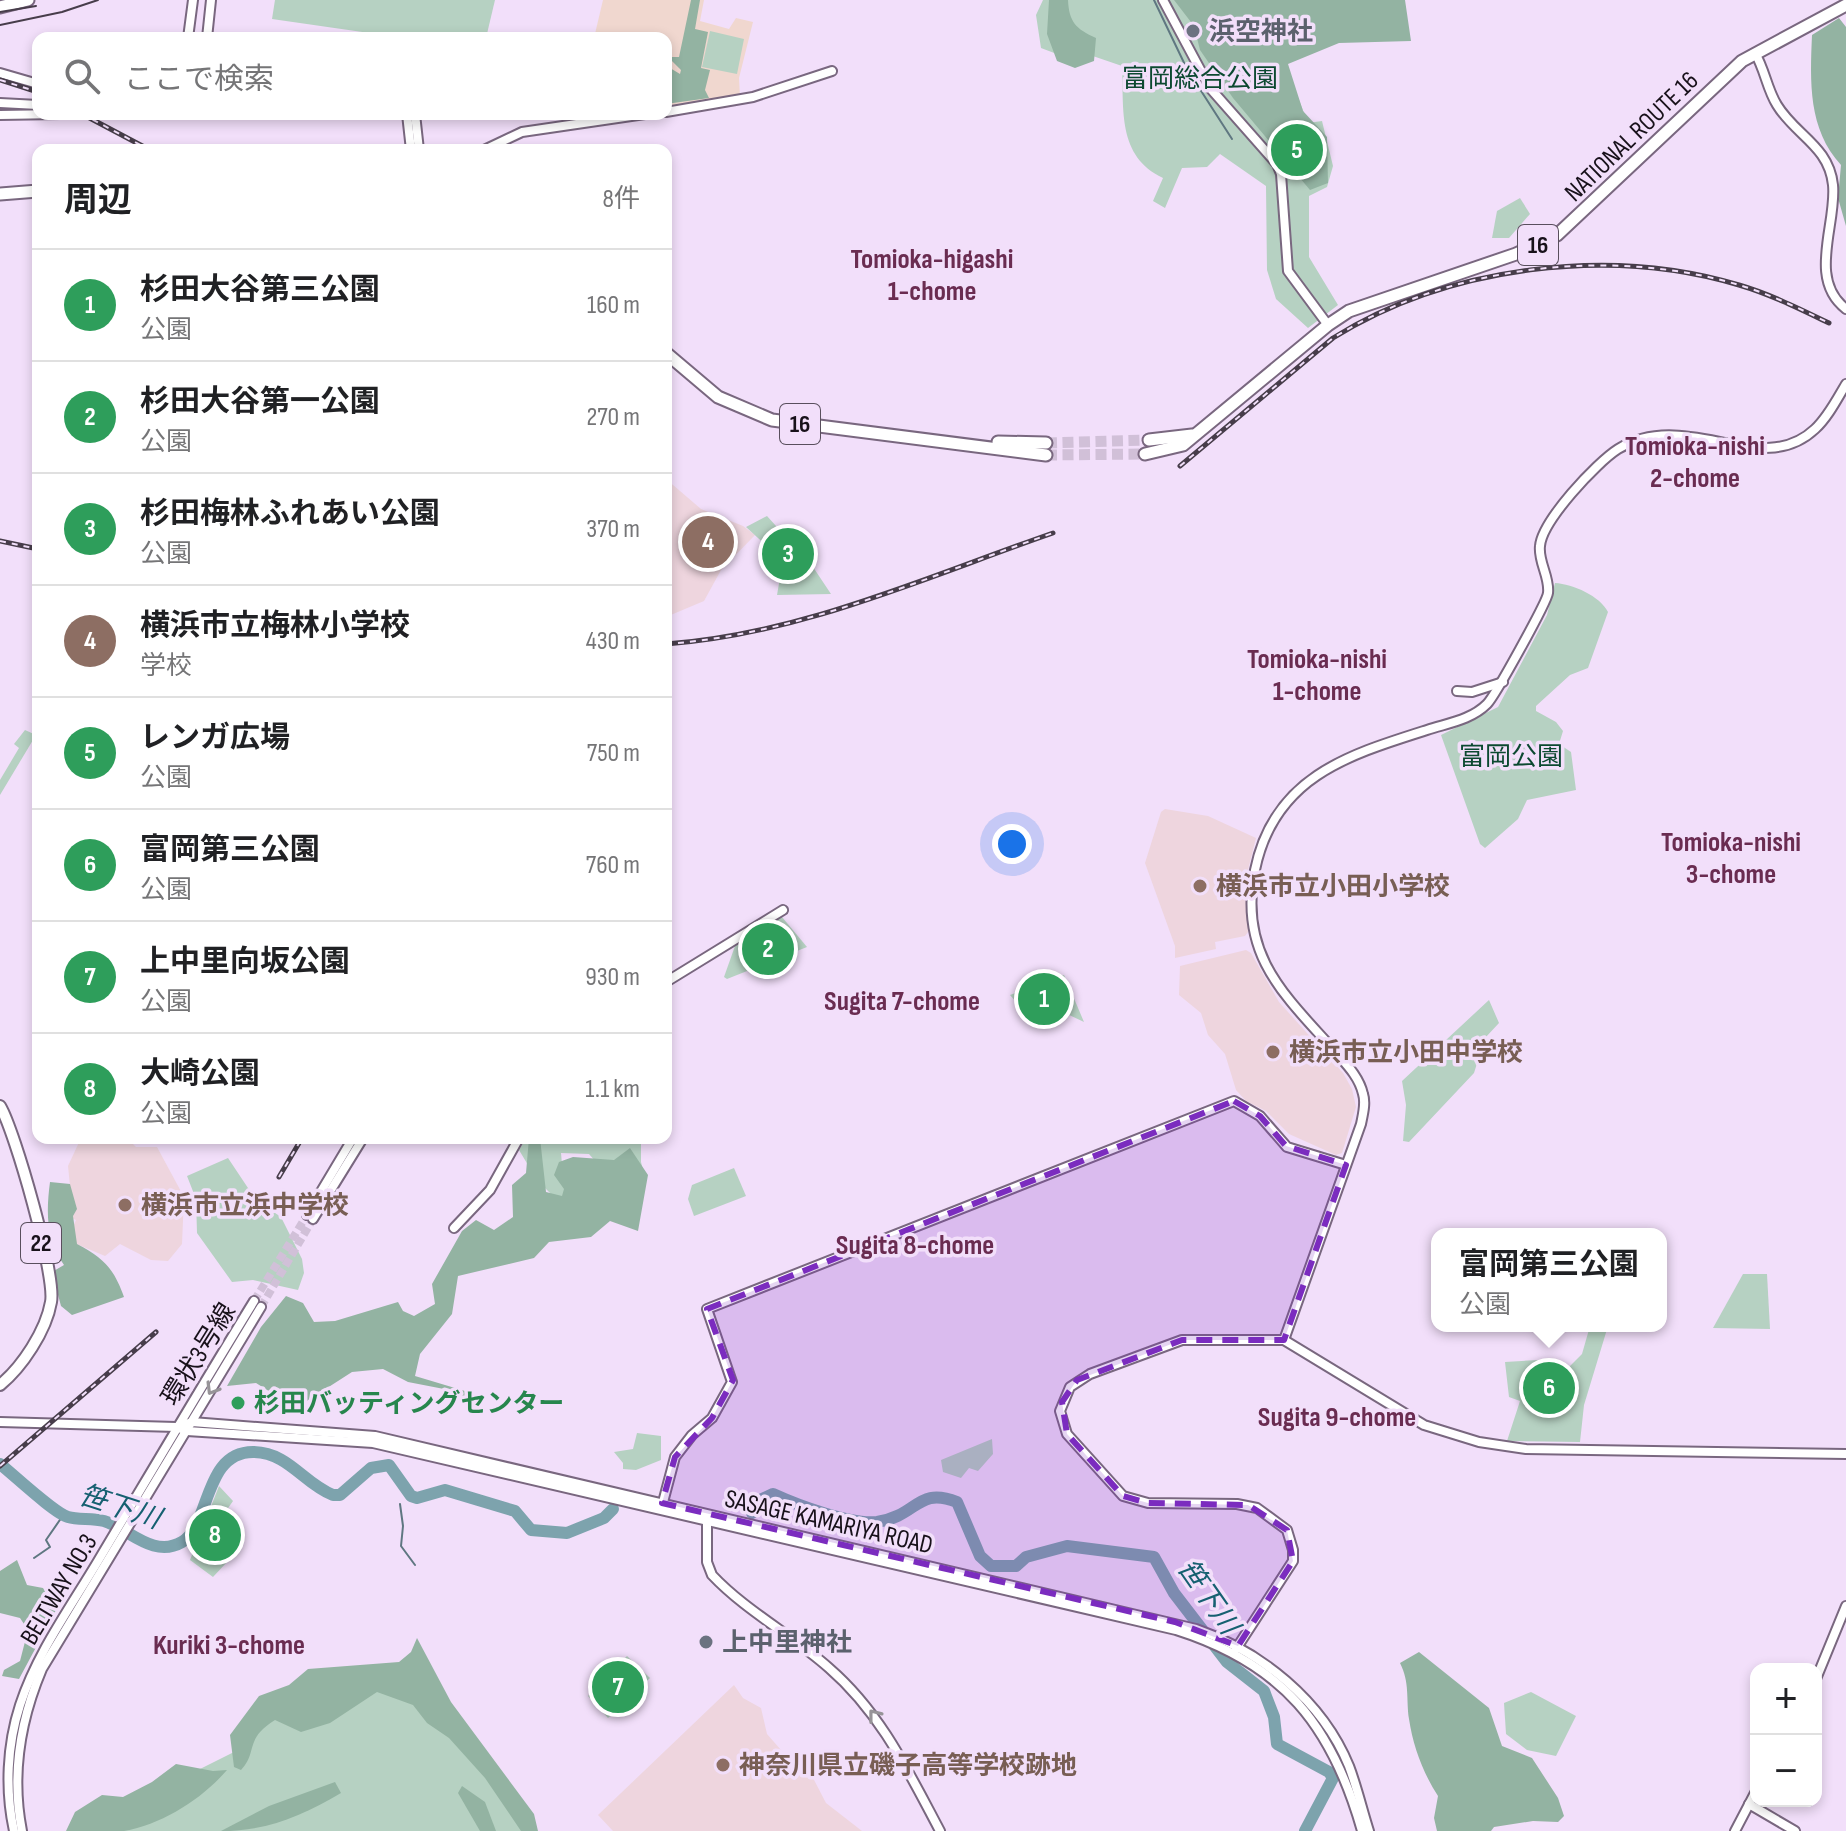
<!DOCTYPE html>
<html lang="ja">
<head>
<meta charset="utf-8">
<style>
  :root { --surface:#fff; --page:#f2f2f2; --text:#202124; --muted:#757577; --line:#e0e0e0; --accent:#d93025 }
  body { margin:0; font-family:"Sofia Sans Condensed","Noto Sans JP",sans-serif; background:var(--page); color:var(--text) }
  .controls { position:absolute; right:24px; bottom:24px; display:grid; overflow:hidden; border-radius:16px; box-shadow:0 4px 12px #0003 }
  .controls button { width:72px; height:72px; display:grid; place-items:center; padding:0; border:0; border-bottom:2px solid var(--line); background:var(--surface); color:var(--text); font:40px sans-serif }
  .you { position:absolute; left:1012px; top:844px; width:28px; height:28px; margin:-20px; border:6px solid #fff; border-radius:50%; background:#1a73e8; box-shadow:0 0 0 12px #1a73e833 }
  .badge { display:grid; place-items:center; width:52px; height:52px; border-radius:50%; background:var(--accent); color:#fff; font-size:26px; font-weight:700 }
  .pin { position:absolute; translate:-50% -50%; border:4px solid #fff; box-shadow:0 2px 8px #0006 }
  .popup { position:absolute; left:1431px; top:1228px; width:236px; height:104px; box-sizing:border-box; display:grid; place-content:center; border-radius:16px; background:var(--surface); filter:drop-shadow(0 2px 6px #0005); font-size:26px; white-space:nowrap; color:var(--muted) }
  .popup b { font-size:30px; color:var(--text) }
  .popup::after { content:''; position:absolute; left:50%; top:100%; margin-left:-16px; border:16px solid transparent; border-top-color:var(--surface) }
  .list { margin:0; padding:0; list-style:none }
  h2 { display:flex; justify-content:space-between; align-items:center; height:104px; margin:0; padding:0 32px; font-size:34px }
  h2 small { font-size:26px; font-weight:400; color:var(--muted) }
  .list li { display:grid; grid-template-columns:52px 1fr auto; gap:24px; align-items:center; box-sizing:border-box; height:112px; padding:0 32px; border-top:2px solid var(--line) }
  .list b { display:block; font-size:30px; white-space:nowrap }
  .list p { margin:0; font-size:26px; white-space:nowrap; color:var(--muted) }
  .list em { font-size:26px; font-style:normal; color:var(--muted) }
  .icon { flex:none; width:44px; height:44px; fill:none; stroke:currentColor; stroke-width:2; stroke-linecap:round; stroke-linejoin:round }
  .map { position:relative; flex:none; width:1846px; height:1831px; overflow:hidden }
  .search { position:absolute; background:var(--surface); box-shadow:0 4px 12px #0003; left:32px; top:32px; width:640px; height:88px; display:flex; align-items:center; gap:20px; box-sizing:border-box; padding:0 28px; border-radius:16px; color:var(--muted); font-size:30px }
  .panel { position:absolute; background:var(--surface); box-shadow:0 4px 12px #0003; left:32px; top:144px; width:640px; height:1000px; border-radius:16px }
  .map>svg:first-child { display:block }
  .industrial { fill:#f0d7cf }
  .education { fill:#eed5de }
  .green { fill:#b6d1c2 }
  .forest { fill:#93b3a2 }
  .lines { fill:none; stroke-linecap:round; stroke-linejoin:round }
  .stream { stroke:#5f7781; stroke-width:2 }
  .river { stroke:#7da3ad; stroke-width:12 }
  .minor-tunnel { stroke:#d1c0d8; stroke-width:8; stroke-dasharray:8 4; stroke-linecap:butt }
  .highway-tunnel { stroke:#d1c0d8; stroke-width:11; stroke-dasharray:11 5.5; stroke-linecap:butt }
  .minor-casing { stroke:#79677f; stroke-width:12 }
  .major-casing { stroke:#79677f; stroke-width:14 }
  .highway-casing { stroke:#79677f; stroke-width:15 }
  .minor { stroke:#fff; stroke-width:8 }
  .major { stroke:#fff; stroke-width:10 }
  .highway { stroke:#fff; stroke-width:11 }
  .tram { stroke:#473d4a; stroke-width:2 }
  .rail-casing { stroke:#473d4a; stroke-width:5 }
  .rail { stroke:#f2dffa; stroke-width:2; stroke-dasharray:6; stroke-linecap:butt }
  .oneway { stroke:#979498 }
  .marked { fill:#7b2cbf; fill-opacity:0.2; stroke:#7b2cbf; stroke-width:6; stroke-dasharray:16 10; stroke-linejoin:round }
  .worship-dot { fill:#6b7280; stroke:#f2dffa; stroke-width:3 }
  .education-dot { fill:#8d6e63; stroke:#f2dffa; stroke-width:3 }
  .leisure-dot { fill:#2e9e5b; stroke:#f2dffa; stroke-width:3 }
  .labels { text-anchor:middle; stroke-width:7; stroke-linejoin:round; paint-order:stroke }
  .shield { fill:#f2dffa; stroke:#594f5d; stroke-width:2 }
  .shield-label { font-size:24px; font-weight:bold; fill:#18111a }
  .worship-label { font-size:26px; font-weight:bold; fill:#5b616d; stroke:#f2dffa; text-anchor:start }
  .park-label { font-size:26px; fill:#0c4931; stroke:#f2dffa }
  .street-label { font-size:26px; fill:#18111a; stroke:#f2dffa }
  .education-label { font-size:26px; font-weight:bold; fill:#785e54; stroke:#f2dffa; text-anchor:start }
  .leisure-label { font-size:26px; font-weight:bold; fill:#27864d; stroke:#f2dffa; text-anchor:start }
  .neighbourhood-label { font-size:28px; font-weight:bold; fill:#6a2c51; stroke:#f2dffa }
  .water-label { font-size:28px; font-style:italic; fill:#166071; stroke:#f2dffa }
</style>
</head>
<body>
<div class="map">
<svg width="1846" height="1831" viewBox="0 0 1846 1831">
  <rect width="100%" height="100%" fill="#f2dffa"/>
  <polygon class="industrial" points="603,0 704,0 700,21 729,29 736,18 753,22 739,78 740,97 666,111 666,38 594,38"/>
  <g class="education">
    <polygon points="666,479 701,509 743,526 755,535 721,570 704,601 666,617"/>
    <polygon points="1165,809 1208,816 1256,838 1247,874 1248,932 1245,936 1215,942 1216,949 1175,958 1175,946 1145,863 1161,812"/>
    <polygon points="1246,950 1251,953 1279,1002 1343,1073 1352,1089 1356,1107 1342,1153 1336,1155 1289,1134 1266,1111 1246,1101 1236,1090 1225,1054 1208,1035 1201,1013 1179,995 1180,966"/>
    <polygon points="81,1138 127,1138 136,1147 157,1147 184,1197 182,1244 168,1261 151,1260 120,1244 105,1256 67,1240 76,1220 64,1214 71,1196 68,1166"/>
    <polygon points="734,1685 743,1698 761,1708 767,1734 788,1758 812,1776 826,1803 862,1831 613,1831 598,1815"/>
  </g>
  <g class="green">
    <polygon points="275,0 495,0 486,38 404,38 272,19"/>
    <path d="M1043,0H1352L1285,64L1308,123L1322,121L1333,166L1327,187L1309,196V257L1338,305L1308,328L1276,299L1267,270L1266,186L1220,154L1207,167L1182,168L1165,208L1153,201L1163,178C1117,156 1124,110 1122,66L1087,54L1070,59L1041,48L1036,15Z"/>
    <polygon points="710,31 744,39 737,74 702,67"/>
    <polygon points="1520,198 1530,214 1509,238 1492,238 1497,211"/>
    <polygon points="767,516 813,567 831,594 777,595 783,561 746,527"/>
    <path d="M1555,583C1573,584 1600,596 1608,612L1588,668L1570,675L1536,706V711L1556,722L1563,731L1559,744L1571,752L1576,790L1527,800L1518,819L1485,848L1480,844L1441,735L1498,707L1547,615Z"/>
    <polygon points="25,730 36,735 0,795 0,780 19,748 14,744"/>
    <polygon points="782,917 807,947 727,979 724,977 735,946"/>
    <polygon points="1064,975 1084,1022 1046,1004 1029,1017 1010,995"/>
    <polygon points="1489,1000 1499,1023 1485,1038 1474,1073 1409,1142 1403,1141 1406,1105 1402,1081"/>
    <polygon points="526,1138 641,1138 641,1162 646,1182 611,1179 589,1154 561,1153 562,1164 575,1186 559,1202 537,1180 519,1150"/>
    <polygon points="228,1158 256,1200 281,1217 302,1259 304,1273 298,1290 253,1280 232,1282 197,1233 196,1199 187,1176"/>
    <polygon points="734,1168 746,1196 694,1216 688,1199 692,1185"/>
    <polygon points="1743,1274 1767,1274 1770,1329 1713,1328"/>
    <polygon points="1590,1326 1608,1326 1584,1405 1580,1442 1507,1441 1520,1401 1509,1397 1505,1362 1538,1360 1551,1368 1568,1368 1582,1354"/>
    <polygon points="637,1433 661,1436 661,1460 636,1470 623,1469 623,1463 614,1452 633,1449"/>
    <polygon points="992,1439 993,1454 978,1471 969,1468 961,1478 943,1472 941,1460"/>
    <polygon points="219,1486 233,1501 219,1521 242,1546 213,1577 190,1560"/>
    <polygon points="627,1656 650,1678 608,1718 588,1696"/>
    <polygon points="388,1676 490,1776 524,1831 109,1831 200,1769 234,1752 268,1702"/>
    <polygon points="1531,1692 1576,1716 1556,1756 1527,1750 1506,1734 1504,1703"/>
  </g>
  <g class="forest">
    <polygon points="691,0 700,0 695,29 708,32 701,68 710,70 705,90 709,98 666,104 666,74 670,68 680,74 681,70 668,57 679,57"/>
    <path d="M1049,0H1068C1069,22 1076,29 1096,38L1094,61L1075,68L1057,61L1047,34Z"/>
    <polygon points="1174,0 1405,0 1411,41 1339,43 1288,64 1303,111 1327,137 1328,183 1310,190 1233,98 1200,50 1194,26"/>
    <path d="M1839,18L1846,27V226L1838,198L1841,165C1808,129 1810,82 1812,35Z"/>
    <polygon points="529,1138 540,1138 546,1192 562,1196 564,1189 554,1175 559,1162 573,1157 614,1160 630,1148 648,1175 638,1231 610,1221 591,1237 549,1242 534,1258 458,1276 452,1314 420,1354 415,1376 465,1391 468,1400 463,1400 444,1389 408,1382 383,1369 352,1372 296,1408 256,1383 227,1386 261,1327 286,1296 303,1303 314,1322 335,1321 398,1302 403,1311 414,1316 435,1304 432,1284 462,1231 476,1220 494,1230 513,1217 512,1185 526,1173"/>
    <path d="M50,1182L70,1184L77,1209L73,1216L77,1244C104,1258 114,1269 124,1297L72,1315L61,1306L52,1272L64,1265C46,1239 46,1213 50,1182Z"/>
    <polygon points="17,1560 27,1585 43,1588 56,1610 19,1679 2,1676 4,1670 20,1661 28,1630 20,1618 0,1613 0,1571"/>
    <path d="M417,1638L451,1702L534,1814L538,1831H521L485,1778L449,1738L427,1723L413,1705L377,1692L330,1723L301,1732L275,1720C244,1739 258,1752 241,1770L234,1767L230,1735L259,1696L289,1685L308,1669L399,1662L411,1652Z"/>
    <path d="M1419,1652L1489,1708L1502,1746L1532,1758L1558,1798L1564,1816L1558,1822L1533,1821L1494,1827L1491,1831H1437L1434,1818L1438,1796C1423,1773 1413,1746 1409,1719C1406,1698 1410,1683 1400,1663Z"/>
    <path d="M176,1764L213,1771L227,1770C202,1799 163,1824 124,1831C106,1831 85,1831 66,1831L75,1812L102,1795L123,1797L152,1782Z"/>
    <path d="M335,1782L341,1793C302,1816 267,1831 221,1831L269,1806Z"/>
    <polygon points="462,1786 485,1802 496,1831 480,1831 458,1793"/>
  </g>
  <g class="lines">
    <g class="stream">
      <polyline points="1154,0 1187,69 1232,139"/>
      <polyline points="406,1495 408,1493"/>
      <polyline points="400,1504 403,1526 401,1546 415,1565"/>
      <polyline points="34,1558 50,1547 46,1540 64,1514"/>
    </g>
    <g class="river">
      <path d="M0,1464C14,1475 54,1513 68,1517C78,1520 92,1518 104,1521C128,1528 153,1559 182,1542C211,1525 203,1451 254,1452C289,1453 303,1483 333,1495H340L371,1468L389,1465L411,1496L417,1498L445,1490L515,1511L531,1530L567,1533L604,1518L613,1509"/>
      <path d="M752,1513L758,1501L773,1494C797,1505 850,1525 877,1522C918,1516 917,1486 957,1502L980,1556L991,1566H1016L1026,1557L1067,1546L1154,1557L1174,1593L1227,1662L1264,1691L1274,1717L1277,1744L1329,1772L1333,1778L1305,1831"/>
    </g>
    <g class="minor-tunnel">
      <polyline points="254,1301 307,1215"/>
      <polyline points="261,1307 313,1219"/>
    </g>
    <g class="highway-tunnel">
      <polyline points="1046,443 1149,440"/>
      <polyline points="1046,455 1145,454"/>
    </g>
    <defs>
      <g id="minor">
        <polyline points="1163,0 1210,88 1277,164 1281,174 1288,271 1328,325"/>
        <polyline points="188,38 193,0"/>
        <polyline points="207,38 211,0"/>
        <path d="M1755,53C1765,70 1767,89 1777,105C1795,135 1829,146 1833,185C1837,224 1807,279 1846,309"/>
        <polyline points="0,73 38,84"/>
        <polyline points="0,103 38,105"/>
        <polyline points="666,112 753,97 832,71"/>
        <polyline points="407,114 411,150"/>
        <polyline points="415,114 419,150"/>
        <polyline points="0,115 60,114"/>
        <polyline points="484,150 522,132 645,114"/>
        <polyline points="1457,691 1472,692 1503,682"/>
        <polyline points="666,982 783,910"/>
        <polyline points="307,1215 353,1138"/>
        <polyline points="313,1219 363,1138"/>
        <polyline points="454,1228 490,1190 519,1138"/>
        <path d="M1284,1340L1361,1124C1363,1114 1366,1103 1363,1094C1359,1076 1345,1063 1333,1049C1283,994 1238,953 1255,870C1274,777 1348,755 1427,730C1448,723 1471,720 1487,704C1495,696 1547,602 1548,593C1550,577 1538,562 1540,546C1542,521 1596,463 1618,449C1687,407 1761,480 1815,429C1828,417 1837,399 1846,384"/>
        <path d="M0,1422L176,1427L187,1431L373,1443L1176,1630C1283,1664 1332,1725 1362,1831"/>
        <path d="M176,1427L192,1422L375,1436L1196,1629C1260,1651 1322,1700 1349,1766C1357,1787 1362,1809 1369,1831"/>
        <polyline points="662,1506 675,1457 692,1435 712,1418 732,1382 707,1309 1234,1101 1260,1116 1287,1147 1346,1165"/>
        <path d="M707,1517V1562L712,1575C746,1611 792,1635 829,1668C881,1713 908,1771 940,1831"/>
        <polyline points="1236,1649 1293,1561 1293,1550 1287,1530 1257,1508 1237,1504 1148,1503 1123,1496 1067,1434 1060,1411 1070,1387 1090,1374 1182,1340 1284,1340 1424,1425 1479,1442 1526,1449 1846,1454"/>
        <polyline points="1816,1679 1846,1606"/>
        <polyline points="1749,1804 1795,1831"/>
        <path d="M14,1831C5,1790 7,1745 20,1705C37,1653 70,1608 98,1561C150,1474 201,1387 254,1301"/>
        <path d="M22,1831C11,1775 20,1721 42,1669L261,1307"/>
        <polyline points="1735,1831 1756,1791"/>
      </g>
      <path id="major" d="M0,1106C15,1131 56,1276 51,1302C46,1331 22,1367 0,1385"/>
      <g id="highway">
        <polyline points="0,7 28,0"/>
        <polyline points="0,194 38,191"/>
        <polyline points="666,353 718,397 772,420 1046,455"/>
        <polyline points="1149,440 1192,435"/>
        <polyline points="998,442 1046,443"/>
        <polyline points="1145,454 1183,445 1328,325 1349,311 1516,254 1557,235 1742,61 1846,5"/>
      </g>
    </defs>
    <use href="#minor" class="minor-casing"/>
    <use href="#major" class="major-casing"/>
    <use href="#highway" class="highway-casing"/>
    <use href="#minor" class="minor"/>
    <use href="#major" class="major"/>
    <use href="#highway" class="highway"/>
    <g class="tram">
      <polyline points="0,12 36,6"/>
      <polyline points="0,25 62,12 98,0"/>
    </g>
    <defs>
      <g id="rail">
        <polyline points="0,80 38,92"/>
        <polyline points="82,114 150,150"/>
        <path d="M1180,466L1333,338C1448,266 1609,246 1739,285C1770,294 1800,309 1829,323"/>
        <polyline points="0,541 38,549"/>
        <path d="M666,644C802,634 926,577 1053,533"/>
        <polyline points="279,1177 302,1138"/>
        <polyline points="0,1466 156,1332"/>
      </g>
    </defs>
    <use href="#rail" class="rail-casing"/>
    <use href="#rail" class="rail"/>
  </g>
  <defs><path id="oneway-chevron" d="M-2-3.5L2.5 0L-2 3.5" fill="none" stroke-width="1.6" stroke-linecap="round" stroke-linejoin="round" transform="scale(2)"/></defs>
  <g class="oneway">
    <use href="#oneway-chevron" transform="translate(212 1389) rotate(121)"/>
    <use href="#oneway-chevron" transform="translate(874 1715) rotate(-128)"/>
  </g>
  <path class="marked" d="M1234,1101L1260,1116L1286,1146L1346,1165L1284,1340H1182L1077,1380L1062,1402L1067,1434L1123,1496L1148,1503L1248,1505L1287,1530L1293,1561L1238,1646L1175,1622L662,1503L675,1457L712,1418L733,1380L707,1309Z"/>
  <g class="worship-dot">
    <circle cx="1193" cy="31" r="8"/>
    <circle cx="706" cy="1642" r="8"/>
  </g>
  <g class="education-dot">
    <circle cx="1200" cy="886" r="8"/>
    <circle cx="1273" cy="1052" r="8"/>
    <circle cx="125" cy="1205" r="8"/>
    <circle cx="723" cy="1765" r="8"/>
  </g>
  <circle class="leisure-dot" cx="238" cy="1403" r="8"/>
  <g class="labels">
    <g class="shield">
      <rect x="1518" y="225" width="40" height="40" rx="6"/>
      <rect x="780" y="404" width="40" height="40" rx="6"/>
      <rect x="21" y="1223" width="40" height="40" rx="6"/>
    </g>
    <g class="shield-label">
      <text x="1538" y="253">16</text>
      <text x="800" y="432">16</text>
      <text x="41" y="1251">22</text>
    </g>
    <g class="worship-label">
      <text x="1209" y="40">浜空神社</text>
      <text x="722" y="1651">上中里神社</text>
    </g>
    <g class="park-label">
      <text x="1200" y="87">富岡総合公園</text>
      <text x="1511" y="765">富岡公園</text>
    </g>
    <g class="street-label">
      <text transform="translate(1631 136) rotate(-44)" y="9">NATIONAL ROUTE 16</text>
      <text transform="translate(198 1354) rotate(-58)" y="9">環状3号線</text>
      <text transform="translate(829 1521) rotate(13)" y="9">SASAGE KAMARIYA ROAD</text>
      <text transform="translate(58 1589) rotate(-59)" y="9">BELTWAY NO.3</text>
    </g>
    <g class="education-label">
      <text x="1216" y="895">横浜市立小田小学校</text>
      <text x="1289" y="1061">横浜市立小田中学校</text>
      <text x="141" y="1214">横浜市立浜中学校</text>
      <text x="739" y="1774">神奈川県立磯子高等学校跡地</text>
    </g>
    <g class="leisure-label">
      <text x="254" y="1412">杉田バッティングセンター</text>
    </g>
    <g class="neighbourhood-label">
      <text x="932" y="268">Tomioka-higashi<tspan x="932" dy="32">1-chome</tspan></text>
      <text x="1695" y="455">Tomioka-nishi<tspan x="1695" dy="32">2-chome</tspan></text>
      <text x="1317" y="668">Tomioka-nishi<tspan x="1317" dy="32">1-chome</tspan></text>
      <text x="1731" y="851">Tomioka-nishi<tspan x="1731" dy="32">3-chome</tspan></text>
      <text x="902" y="1010">Sugita 7-chome</text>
      <text x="915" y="1254">Sugita 8-chome</text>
      <text x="1337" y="1426">Sugita 9-chome</text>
      <text x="229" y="1654">Kuriki 3-chome</text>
    </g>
    <g class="water-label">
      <text transform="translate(120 1506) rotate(18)" y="10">笹下川</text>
      <text transform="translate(1209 1596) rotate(55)" y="10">笹下川</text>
    </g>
  </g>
</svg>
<div class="controls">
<button>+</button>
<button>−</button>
</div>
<div class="you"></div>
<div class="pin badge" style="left:1044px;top:999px;background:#2e9e5b">1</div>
<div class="pin badge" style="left:768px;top:949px;background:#2e9e5b">2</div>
<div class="pin badge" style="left:788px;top:554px;background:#2e9e5b">3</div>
<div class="pin badge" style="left:708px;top:542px;background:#8d6e63">4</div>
<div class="pin badge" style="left:1297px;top:150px;background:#2e9e5b">5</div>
<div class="pin badge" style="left:1549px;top:1388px;background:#2e9e5b">6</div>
<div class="popup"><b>富岡第三公園</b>公園</div>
<div class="pin badge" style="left:618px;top:1687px;background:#2e9e5b">7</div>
<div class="pin badge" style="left:215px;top:1535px;background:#2e9e5b">8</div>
<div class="search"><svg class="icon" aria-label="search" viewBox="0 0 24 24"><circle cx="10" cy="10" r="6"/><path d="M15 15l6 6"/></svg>ここで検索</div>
<section class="panel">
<h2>周辺<small>8件</small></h2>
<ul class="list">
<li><span class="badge" style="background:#2e9e5b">1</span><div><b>杉田大谷第三公園</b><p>公園</p></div><em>160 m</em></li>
<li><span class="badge" style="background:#2e9e5b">2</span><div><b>杉田大谷第一公園</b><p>公園</p></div><em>270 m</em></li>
<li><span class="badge" style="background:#2e9e5b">3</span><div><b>杉田梅林ふれあい公園</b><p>公園</p></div><em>370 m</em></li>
<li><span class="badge" style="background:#8d6e63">4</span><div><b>横浜市立梅林小学校</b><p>学校</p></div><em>430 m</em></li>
<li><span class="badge" style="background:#2e9e5b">5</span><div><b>レンガ広場</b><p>公園</p></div><em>750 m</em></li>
<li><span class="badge" style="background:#2e9e5b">6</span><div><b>富岡第三公園</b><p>公園</p></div><em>760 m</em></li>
<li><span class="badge" style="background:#2e9e5b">7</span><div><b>上中里向坂公園</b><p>公園</p></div><em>930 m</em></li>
<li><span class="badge" style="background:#2e9e5b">8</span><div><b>大崎公園</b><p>公園</p></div><em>1.1 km</em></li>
</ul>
</section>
</div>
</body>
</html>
